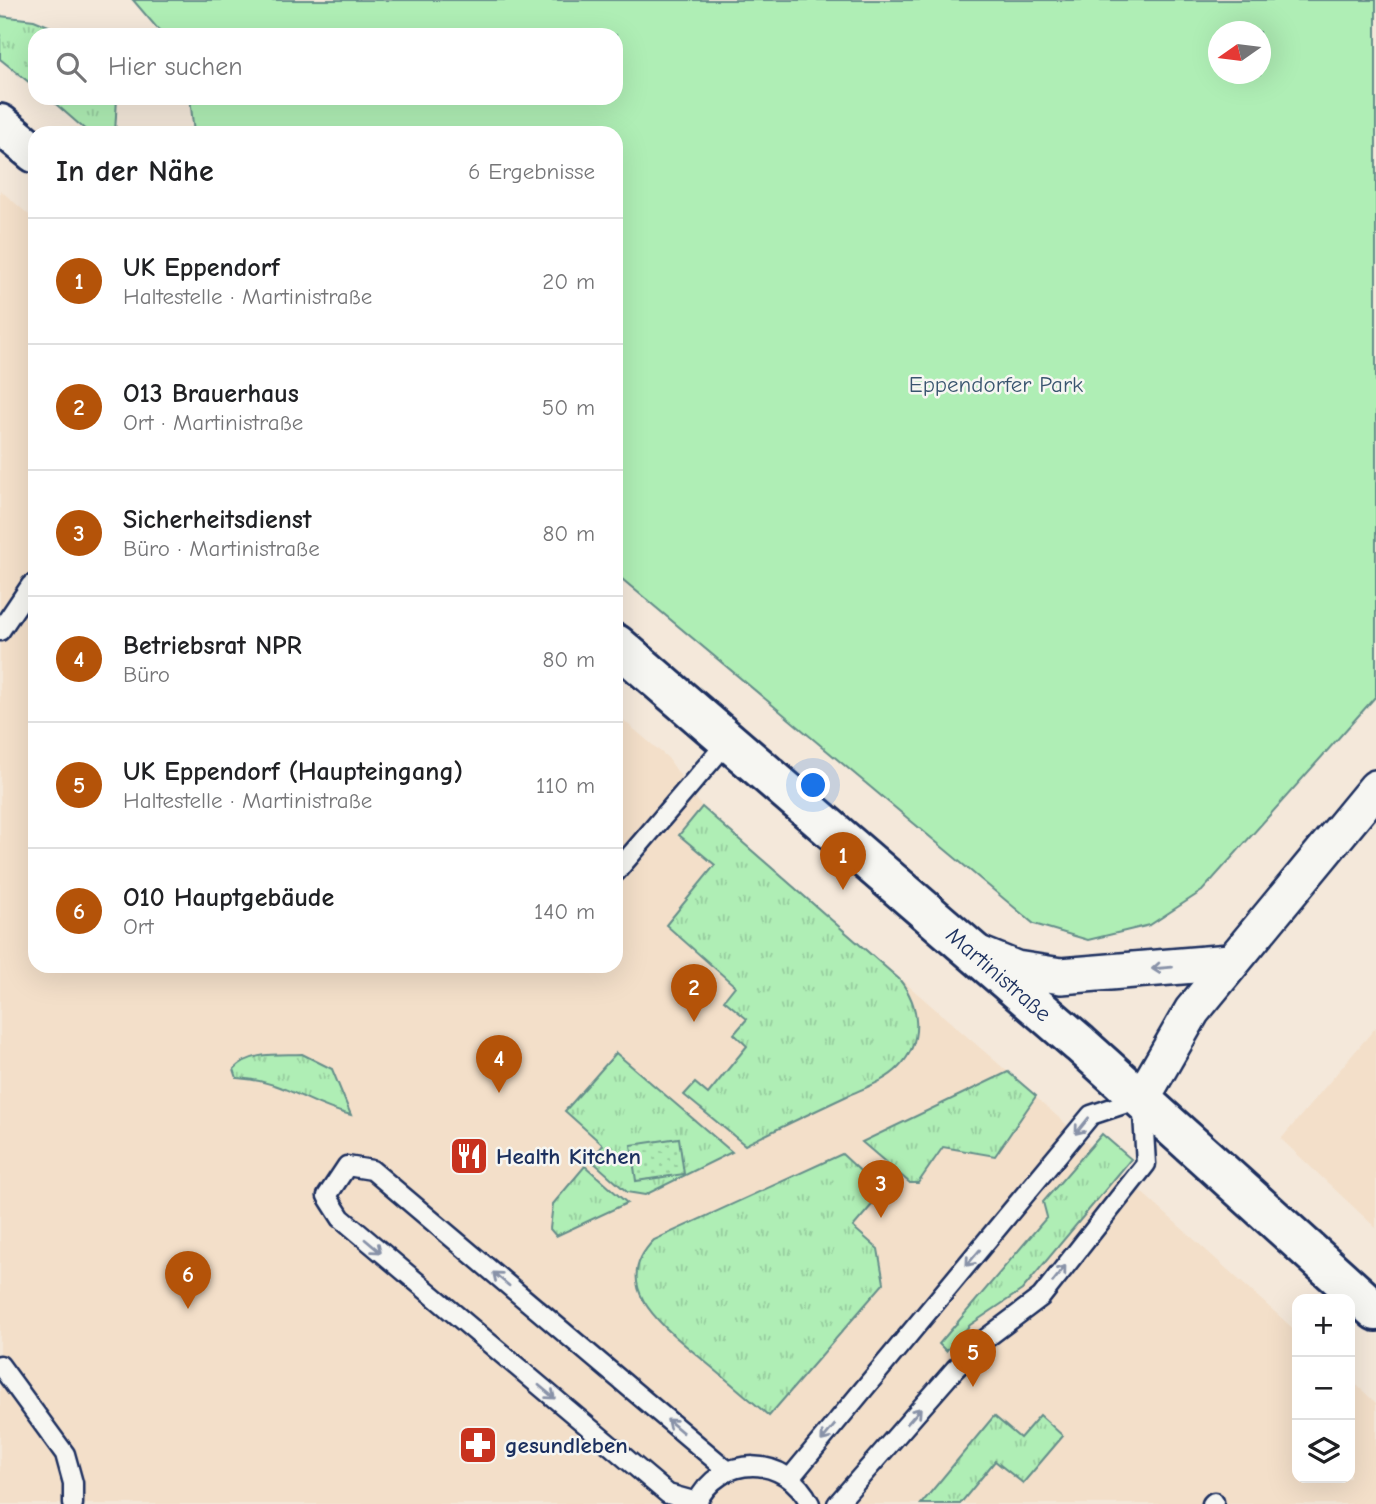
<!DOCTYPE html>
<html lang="de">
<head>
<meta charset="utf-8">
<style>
  :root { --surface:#fff; --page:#f6f6f6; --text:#202124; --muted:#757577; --line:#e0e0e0; --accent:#b45309 }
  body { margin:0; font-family:"Comic Neue",sans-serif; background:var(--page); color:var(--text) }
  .controls { position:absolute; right:21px; bottom:21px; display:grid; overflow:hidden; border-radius:14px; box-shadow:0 7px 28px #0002 }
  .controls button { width:63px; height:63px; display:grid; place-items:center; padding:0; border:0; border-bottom:2px solid var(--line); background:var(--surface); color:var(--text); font:35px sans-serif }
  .compass { position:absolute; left:1208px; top:21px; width:63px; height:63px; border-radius:50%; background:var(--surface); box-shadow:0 7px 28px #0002; rotate:256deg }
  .you { position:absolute; left:814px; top:786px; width:24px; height:24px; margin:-18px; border:5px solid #fff; border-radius:50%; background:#1a73e8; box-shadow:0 0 0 10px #1a73e833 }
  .badge { display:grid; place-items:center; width:46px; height:46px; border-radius:50%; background:var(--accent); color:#fff; font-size:23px; font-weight:700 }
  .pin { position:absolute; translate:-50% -58px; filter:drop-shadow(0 2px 4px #0008) }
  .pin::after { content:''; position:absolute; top:37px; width:24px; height:21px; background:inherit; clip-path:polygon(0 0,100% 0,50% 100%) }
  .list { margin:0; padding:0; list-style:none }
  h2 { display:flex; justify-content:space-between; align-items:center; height:91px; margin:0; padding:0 28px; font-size:30px }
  h2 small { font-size:23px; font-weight:400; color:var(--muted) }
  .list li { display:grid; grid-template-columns:46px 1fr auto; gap:21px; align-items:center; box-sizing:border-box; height:126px; padding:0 28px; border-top:2px solid var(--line) }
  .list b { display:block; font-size:26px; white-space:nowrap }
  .list p { margin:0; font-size:23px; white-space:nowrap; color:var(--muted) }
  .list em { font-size:23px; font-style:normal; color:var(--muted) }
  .icon { flex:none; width:38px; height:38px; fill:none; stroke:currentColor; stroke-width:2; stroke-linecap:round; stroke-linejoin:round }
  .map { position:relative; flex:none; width:1376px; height:1504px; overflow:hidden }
  .search { position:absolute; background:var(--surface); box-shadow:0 7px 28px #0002; left:28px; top:28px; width:595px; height:77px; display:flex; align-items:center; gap:18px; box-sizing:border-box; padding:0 24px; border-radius:21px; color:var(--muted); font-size:26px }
  .panel { position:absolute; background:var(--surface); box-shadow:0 7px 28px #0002; left:28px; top:126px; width:595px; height:847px; border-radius:21px }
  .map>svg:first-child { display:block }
  .built { fill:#f3dfc9 }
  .grass { fill:url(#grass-tufts); stroke:#658e8a; stroke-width:2 }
  .park { fill:#afeeb5; stroke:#658e8a; stroke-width:2; fill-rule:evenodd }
  .garden { fill:url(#garden-dots); stroke:#658e8a; stroke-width:2 }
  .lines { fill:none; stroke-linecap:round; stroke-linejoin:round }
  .lane-casing { stroke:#1b2f5e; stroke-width:23 }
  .street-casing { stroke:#1b2f5e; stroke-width:40 }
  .secondary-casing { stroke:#1b2f5e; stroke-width:44 }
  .lane { stroke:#f6f6f2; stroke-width:18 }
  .street { stroke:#f6f6f2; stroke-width:35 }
  .secondary { stroke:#f6f6f2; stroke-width:38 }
  .oneway { stroke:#8892a8 }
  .labels { text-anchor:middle; stroke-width:5; stroke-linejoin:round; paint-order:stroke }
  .park-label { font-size:23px; fill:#39556f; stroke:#f6f6f2 }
  .street-label { font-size:23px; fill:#1b2f5e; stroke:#f6f6f2 }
  .poi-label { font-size:23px; font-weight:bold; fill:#1b2f5e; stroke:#f6f6f2; text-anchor:start }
</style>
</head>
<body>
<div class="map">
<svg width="1376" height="1504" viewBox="0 0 1376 1504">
  <defs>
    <pattern id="grass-tufts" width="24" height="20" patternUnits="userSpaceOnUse" patternTransform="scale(1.75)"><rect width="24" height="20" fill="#afeeb5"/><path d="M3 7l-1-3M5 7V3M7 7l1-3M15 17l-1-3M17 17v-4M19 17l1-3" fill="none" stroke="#96cc9e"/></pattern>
    <pattern id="garden-dots" width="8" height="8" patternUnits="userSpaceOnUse" patternTransform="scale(1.75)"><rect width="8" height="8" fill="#afeeb5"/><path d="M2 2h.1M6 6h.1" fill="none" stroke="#96cc9e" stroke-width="1.8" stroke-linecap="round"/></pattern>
  </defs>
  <rect width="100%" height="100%" fill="#f4e8da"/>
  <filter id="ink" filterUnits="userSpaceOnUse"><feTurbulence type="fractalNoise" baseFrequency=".0143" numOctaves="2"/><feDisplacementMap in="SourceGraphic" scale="14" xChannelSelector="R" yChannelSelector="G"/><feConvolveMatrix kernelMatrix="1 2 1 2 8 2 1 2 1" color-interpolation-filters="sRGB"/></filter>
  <g filter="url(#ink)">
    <g class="built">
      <polygon points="0,190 35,220 35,966 616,966 616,714 668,758 702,807 1008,1072 1297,1332 1297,1478 1350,1478 1350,1379 1376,1403 1376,1504 0,1504"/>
      <polygon points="1376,1027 1376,1228 1281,1139"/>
    </g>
    <g class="grass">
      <polygon points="0,16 34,20 68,34 35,35 35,76 30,83 0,59"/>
      <polygon points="49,98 117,98 115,133 89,133"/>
      <path d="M702,807L899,979C920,1005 924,1041 899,1067C886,1081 864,1088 847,1096C813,1112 779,1128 745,1145L684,1095L695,1083L708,1094L747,1046L734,1034L747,1019L724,1000L735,986L666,925L715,865L679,835Z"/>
      <polygon points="616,1053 732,1152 645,1195 627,1192 591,1160 603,1145 565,1111"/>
      <path d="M302,1054L332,1069L351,1115C307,1105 287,1081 237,1078L234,1069C251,1051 278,1055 302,1054Z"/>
      <polygon points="1008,1072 1036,1096 995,1156 943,1147 918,1183 910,1183 862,1142"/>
      <polygon points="1102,1134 1131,1159 1022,1290 970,1325 946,1351 939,1344 1047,1217 1043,1202"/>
      <path d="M842,1154L883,1192L853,1227L878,1249L884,1283L769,1416C747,1397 725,1378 703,1360C668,1330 606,1288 654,1240Z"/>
      <polygon points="585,1166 627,1203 556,1236 550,1229 553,1204"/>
      <polygon points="1040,1415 1063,1436 1023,1483 995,1461 960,1504 921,1504 994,1416 1020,1438"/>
    </g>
    <path class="park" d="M133,0H1376V696L1202,891L1150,925L1088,940L1034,924L616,574V133H194L190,98H616V35H163ZM1218,32H1260V74H1218Z"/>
    <polygon class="garden" points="679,1138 684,1174 636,1181 631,1145"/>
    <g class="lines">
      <defs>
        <g id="lane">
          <polyline points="0,631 31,585"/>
          <polyline points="616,872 729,740"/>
          <polyline points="0,1365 65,1454 73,1483 73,1504"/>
          <polyline points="790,1478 1091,1115 1142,1098 1146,1164 1041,1297 984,1340 955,1369 837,1504"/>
          <polyline points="697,1502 668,1494 341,1218 327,1196 347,1166 372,1170 727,1470"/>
          <path d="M696,1504C720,1453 786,1454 810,1504"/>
          <polyline points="1212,1504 1214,1502"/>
        </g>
        <g id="street">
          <polyline points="979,954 1016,969 1061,976 1230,962"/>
          <polyline points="1142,1098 1192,1011 1376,788"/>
        </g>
        <g id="secondary">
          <polyline points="0,124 35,153"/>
          <polyline points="616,644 1080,1044 1376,1311"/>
        </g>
      </defs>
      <use href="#lane" class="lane-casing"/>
      <use href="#street" class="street-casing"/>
      <use href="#secondary" class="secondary-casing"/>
      <use href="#lane" class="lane"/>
      <use href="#street" class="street"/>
      <use href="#secondary" class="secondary"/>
    </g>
    <defs><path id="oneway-shaft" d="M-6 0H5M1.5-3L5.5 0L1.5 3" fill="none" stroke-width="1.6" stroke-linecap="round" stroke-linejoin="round" transform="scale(1.75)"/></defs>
    <g class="oneway">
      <use href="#oneway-shaft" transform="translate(1162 968) rotate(175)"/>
      <use href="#oneway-shaft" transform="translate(1082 1126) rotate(129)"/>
      <use href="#oneway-shaft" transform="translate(373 1246) rotate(40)"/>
      <use href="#oneway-shaft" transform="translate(973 1258) rotate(130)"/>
      <use href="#oneway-shaft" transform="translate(1059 1274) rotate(-52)"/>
      <use href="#oneway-shaft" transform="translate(501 1279) rotate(-140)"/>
      <use href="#oneway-shaft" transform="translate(547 1392) rotate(40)"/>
      <use href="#oneway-shaft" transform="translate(914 1416) rotate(-49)"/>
      <use href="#oneway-shaft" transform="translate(675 1426) rotate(-140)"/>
      <use href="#oneway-shaft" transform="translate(828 1433) rotate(130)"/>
    </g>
  </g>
  <defs>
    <symbol id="restaurant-square" viewBox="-11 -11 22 22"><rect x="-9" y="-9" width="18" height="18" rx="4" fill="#c8321e" stroke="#f6f6f2"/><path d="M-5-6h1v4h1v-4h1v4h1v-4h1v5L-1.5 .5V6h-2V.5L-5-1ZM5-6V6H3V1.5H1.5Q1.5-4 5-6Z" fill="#fff"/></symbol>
    <symbol id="pharmacy-square" viewBox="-11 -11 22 22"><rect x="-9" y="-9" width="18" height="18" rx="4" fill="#c8321e" stroke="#f6f6f2"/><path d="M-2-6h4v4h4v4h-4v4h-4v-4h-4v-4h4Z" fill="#fff"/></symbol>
  </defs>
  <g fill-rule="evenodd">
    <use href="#restaurant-square" x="447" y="1134" width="44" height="44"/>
    <use href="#pharmacy-square" x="456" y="1423" width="44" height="44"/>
  </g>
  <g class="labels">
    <g class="park-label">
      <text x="996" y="392">Eppendorfer Park</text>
    </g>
    <g class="street-label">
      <text transform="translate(999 974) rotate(41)" y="8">Martinistraße</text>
    </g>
    <g class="poi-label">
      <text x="496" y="1164">Health Kitchen</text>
      <text x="505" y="1453">gesundleben</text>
    </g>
  </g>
</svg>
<div class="controls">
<button>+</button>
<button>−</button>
<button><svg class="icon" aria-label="layers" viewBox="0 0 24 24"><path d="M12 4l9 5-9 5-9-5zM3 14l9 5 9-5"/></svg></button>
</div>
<svg class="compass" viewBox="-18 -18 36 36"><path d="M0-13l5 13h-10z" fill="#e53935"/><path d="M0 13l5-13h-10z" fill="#757577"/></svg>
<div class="you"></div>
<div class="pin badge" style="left:843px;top:890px">1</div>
<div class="pin badge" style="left:694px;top:1022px">2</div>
<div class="pin badge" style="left:881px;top:1218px">3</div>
<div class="pin badge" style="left:499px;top:1093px">4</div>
<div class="pin badge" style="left:973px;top:1387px">5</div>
<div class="pin badge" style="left:188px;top:1309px">6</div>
<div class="search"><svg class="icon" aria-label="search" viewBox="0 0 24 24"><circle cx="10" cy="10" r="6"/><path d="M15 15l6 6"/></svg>Hier suchen</div>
<section class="panel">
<h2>In der Nähe<small>6 Ergebnisse</small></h2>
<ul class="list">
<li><span class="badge">1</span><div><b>UK Eppendorf</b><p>Haltestelle · Martinistraße</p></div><em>20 m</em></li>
<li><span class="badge">2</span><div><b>O13 Brauerhaus</b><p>Ort · Martinistraße</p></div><em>50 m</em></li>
<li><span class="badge">3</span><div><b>Sicherheitsdienst</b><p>Büro · Martinistraße</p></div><em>80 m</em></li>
<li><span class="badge">4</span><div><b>Betriebsrat NPR</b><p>Büro</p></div><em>80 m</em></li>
<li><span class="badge">5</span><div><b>UK Eppendorf (Haupteingang)</b><p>Haltestelle · Martinistraße</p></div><em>110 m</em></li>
<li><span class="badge">6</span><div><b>O10 Hauptgebäude</b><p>Ort</p></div><em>140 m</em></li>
</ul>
</section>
</div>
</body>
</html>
